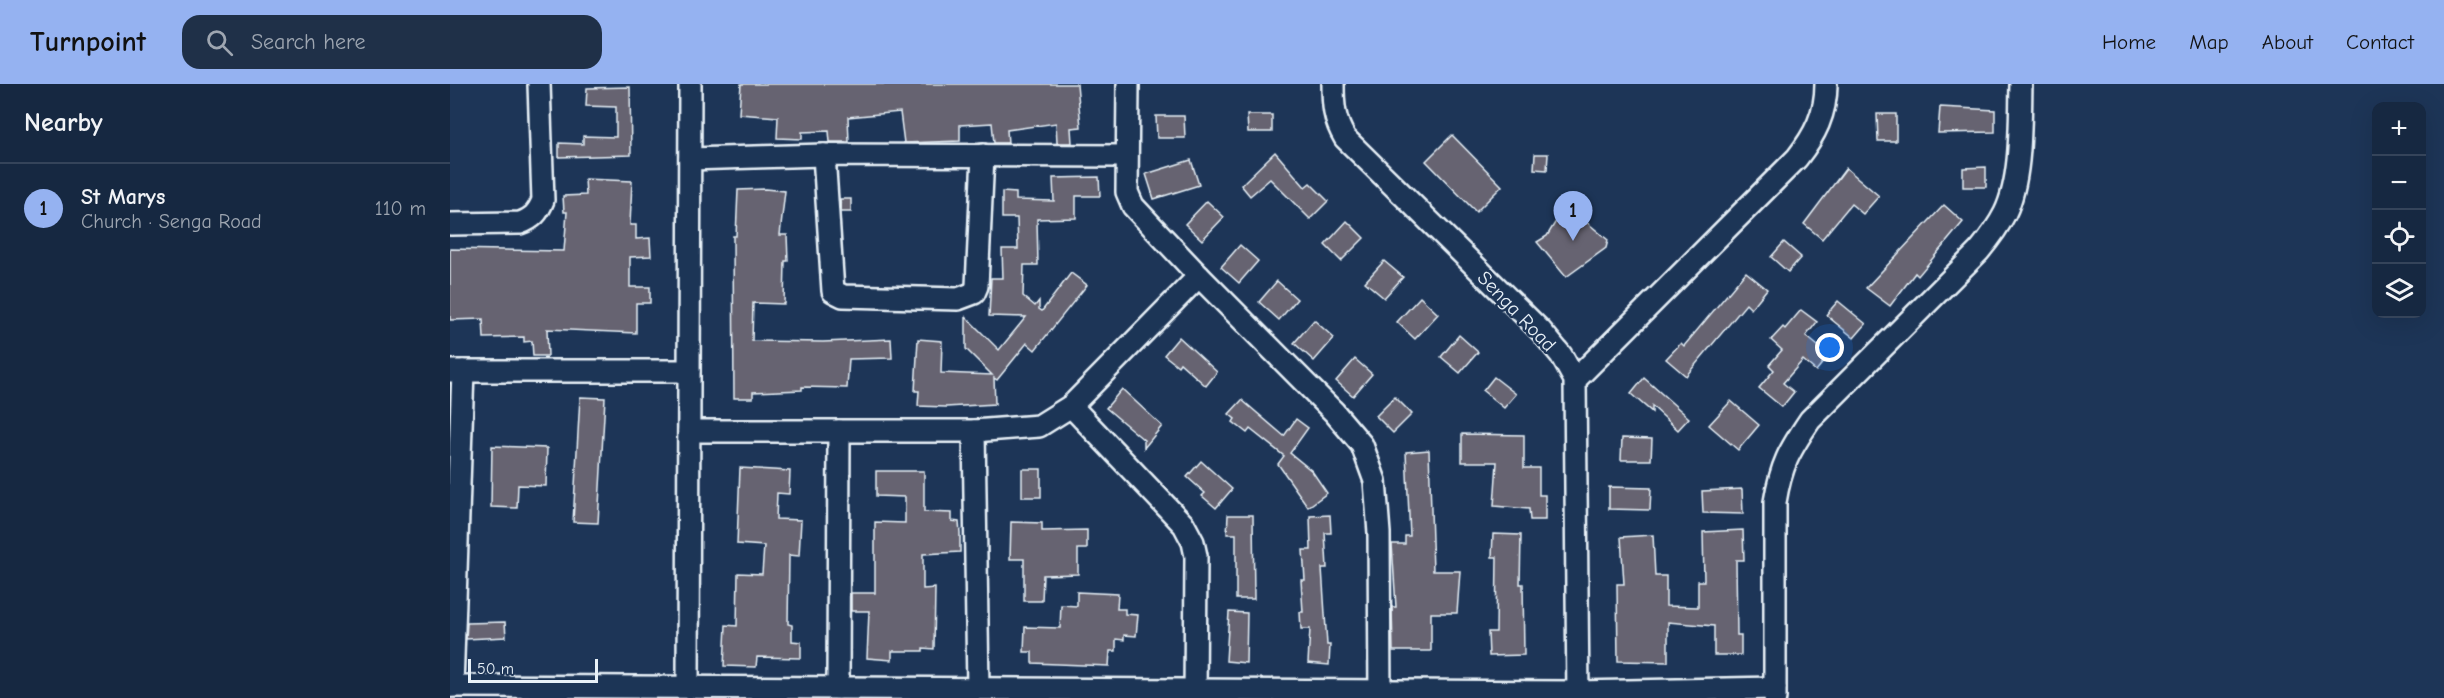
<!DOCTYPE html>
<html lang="en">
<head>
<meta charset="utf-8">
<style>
  :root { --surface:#162841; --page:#1f3048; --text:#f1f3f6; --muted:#9ea6b1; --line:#35445a; --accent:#95b2f1 }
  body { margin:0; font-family:"Comic Neue",sans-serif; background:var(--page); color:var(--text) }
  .controls { position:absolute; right:18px; top:18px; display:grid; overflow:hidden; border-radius:12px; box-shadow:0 6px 24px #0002 }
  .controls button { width:54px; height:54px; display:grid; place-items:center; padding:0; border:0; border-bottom:2px solid var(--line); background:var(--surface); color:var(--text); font:30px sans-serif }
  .scale { position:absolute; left:18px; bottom:15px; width:130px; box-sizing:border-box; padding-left:6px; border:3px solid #e8f1f8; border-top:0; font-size:16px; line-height:21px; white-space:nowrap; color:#e8f1f8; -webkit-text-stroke:4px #1d3557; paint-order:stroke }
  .you { position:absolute; left:1380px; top:264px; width:21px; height:21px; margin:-15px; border:4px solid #fff; border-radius:50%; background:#1a73e8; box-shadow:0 0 0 9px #1a73e833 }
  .badge { display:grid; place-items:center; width:39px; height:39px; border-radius:50%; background:var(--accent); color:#111; font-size:20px; font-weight:700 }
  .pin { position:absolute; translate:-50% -50px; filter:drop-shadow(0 2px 3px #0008) }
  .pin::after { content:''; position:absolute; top:32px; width:21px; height:18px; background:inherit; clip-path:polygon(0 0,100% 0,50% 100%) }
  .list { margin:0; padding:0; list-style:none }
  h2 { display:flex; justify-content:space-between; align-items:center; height:78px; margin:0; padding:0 24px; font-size:26px }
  h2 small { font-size:20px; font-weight:400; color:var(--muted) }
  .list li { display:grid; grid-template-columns:39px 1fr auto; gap:18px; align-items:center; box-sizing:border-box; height:90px; padding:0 24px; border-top:2px solid var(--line) }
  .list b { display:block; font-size:22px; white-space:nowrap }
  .list p { margin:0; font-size:20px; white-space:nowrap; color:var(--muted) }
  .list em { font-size:20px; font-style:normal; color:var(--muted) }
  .icon { flex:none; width:33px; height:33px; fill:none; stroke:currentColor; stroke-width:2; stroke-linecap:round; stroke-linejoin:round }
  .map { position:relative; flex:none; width:1994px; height:614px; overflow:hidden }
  header { display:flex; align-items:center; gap:36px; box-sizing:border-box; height:84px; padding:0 30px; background:var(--accent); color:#111 }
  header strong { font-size:28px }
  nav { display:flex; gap:33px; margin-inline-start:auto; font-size:21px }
  .search { width:420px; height:54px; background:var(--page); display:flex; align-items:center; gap:15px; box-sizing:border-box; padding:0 21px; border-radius:18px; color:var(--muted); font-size:22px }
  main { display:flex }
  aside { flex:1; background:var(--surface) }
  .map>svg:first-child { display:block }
  .building { fill:#666471; stroke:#e8f1f8; stroke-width:1.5 }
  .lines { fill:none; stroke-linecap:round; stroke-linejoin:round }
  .minor-casing { stroke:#e8f1f8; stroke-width:26 }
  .minor { stroke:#1d3557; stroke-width:21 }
  .labels { text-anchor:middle; stroke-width:5; stroke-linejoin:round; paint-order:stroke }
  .street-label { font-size:20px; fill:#e8f1f8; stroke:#1d3557 }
</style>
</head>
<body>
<header>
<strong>Turnpoint</strong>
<div class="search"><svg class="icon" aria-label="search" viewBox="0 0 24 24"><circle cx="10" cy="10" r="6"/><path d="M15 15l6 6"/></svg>Search here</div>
<nav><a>Home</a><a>Map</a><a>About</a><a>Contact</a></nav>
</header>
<main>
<aside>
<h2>Nearby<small></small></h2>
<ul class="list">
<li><span class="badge">1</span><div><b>St Marys</b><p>Church · Senga Road</p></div><em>110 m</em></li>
</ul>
</aside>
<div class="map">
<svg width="1994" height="614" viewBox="0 0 1994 614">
  <rect width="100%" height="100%" fill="#1d3557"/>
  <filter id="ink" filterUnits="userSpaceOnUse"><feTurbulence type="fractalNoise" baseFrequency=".0167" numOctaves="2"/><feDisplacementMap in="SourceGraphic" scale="12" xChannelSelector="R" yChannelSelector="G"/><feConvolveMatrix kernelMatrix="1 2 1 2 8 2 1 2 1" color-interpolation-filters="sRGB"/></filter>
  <g filter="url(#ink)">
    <g class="building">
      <polygon points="291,0 627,0 631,43 621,44 622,59 607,59 606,39 557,46 558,59 544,59 542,39 510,41 510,57 454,59 450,28 398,33 399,58 380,58 379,47 352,48 352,55 327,54 328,33 289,30"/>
      <polygon points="180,3 181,71 109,73 109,59 133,60 133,52 166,53 166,23 136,22 137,4"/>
      <polygon points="1490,23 1545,26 1545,48 1488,49"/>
      <polygon points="1427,30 1446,30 1446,57 1428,57"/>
      <polygon points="797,31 822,31 822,48 798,48"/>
      <polygon points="706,32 734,32 735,54 707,54"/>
      <polygon points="1002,51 1052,102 1026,128 976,77"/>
      <polygon points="825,68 855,103 860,99 878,117 860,135 820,95 800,112 791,101"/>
      <polygon points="1085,70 1098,70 1097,86 1084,85"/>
      <polygon points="741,76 749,101 704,115 696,90"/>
      <polygon points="1536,83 1536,103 1513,103 1513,84"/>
      <polygon points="1396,84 1429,112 1413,130 1401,120 1372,155 1354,140"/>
      <polygon points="649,93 650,112 626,112 626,134 587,135 588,181 574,181 573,212 585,222 589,217 589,225 592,227 621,189 637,201 585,266 577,259 547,296 544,294 545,320 496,323 468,322 469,307 465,307 468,255 492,257 491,289 542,291 516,265 516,233 549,266 576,233 539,232 541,194 553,194 552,165 568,165 567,134 552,134 552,108 566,109 566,116 604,117 603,94"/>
      <polygon points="135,95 182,97 180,141 186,141 186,155 200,154 201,172 180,173 180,203 200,203 200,219 186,219 186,249 97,245 98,272 83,272 82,257 74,258 74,253 34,254 33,235 0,236 0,165 114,167 117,128 114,128 113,112 136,111"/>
      <polygon points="315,105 335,107 330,151 337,151 338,177 335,177 334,220 303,219 302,257 373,258 441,255 442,274 399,275 397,304 352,303 352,306 303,308 303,314 284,314 283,152 286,152 288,106"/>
      <polygon points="390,115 401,115 401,128 391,128"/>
      <polygon points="757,117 774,133 752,156 735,140"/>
      <polygon points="1116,121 1158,156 1156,164 1116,193 1087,158 1097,152"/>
      <polygon points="1494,121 1513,138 1468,192 1465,189 1440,222 1416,204"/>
      <polygon points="897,137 914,154 891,177 875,161"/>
      <polygon points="1334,158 1351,173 1338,188 1321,173"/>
      <polygon points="790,161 808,177 789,199 771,183"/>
      <polygon points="934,177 953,193 934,214 915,198"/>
      <polygon points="1296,188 1317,205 1301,225 1296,220 1236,292 1216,275 1231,259 1234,262"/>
      <polygon points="827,197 847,215 829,236 809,218"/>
      <polygon points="970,213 988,230 965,255 947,238"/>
      <polygon points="1388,217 1416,240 1404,254 1376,231"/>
      <polygon points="1351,226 1367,238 1356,252 1379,271 1366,287 1353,276 1333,299 1344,308 1332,323 1309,304 1324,286 1319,281 1332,266 1321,256 1333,243 1335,245"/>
      <polygon points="864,236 884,254 864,277 844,259"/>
      <polygon points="1009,251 1028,268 1010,289 991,273"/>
      <polygon points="729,253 767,288 756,302 730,279 728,282 714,271"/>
      <polygon points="905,275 922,290 903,312 886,297"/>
      <polygon points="1044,293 1066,310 1054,324 1033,307"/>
      <polygon points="1194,294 1239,334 1228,346 1202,322 1202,328 1181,310"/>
      <polygon points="672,305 712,342 694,364 694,356 656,324"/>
      <polygon points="130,313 155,314 148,439 123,438"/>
      <polygon points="945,313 962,330 943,349 926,332"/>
      <polygon points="792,316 834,352 846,335 858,344 840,369 862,387 877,409 858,423 828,380 834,372 800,345 797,349 783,338 785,335 779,330"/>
      <polygon points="1281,317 1309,341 1288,366 1259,341"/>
      <polygon points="1012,350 1074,351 1074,384 1089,384 1089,411 1095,411 1095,436 1080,436 1079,425 1044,422 1047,378 1012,378"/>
      <polygon points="1172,354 1202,355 1201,376 1171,376"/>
      <polygon points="42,362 97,364 96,402 68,401 67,424 41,423"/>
      <polygon points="979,366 983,487 1010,487 1007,529 981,529 981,567 943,567 942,523 946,523 942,460 955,460 955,452 960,452 956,368"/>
      <polygon points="751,377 782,405 766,424 752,412 755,409 737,393"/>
      <polygon points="290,384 340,387 339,410 327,409 326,435 351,436 349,472 339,471 338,540 342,541 342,557 351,558 351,574 307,573 306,583 274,582 276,541 287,542 288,489 312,490 314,462 287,460"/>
      <rect x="572" y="385" width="19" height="28"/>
      <polygon points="426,387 474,387 474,428 502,429 502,437 509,438 510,449 510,468 473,470 473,505 485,504 484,565 473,564 473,567 442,567 442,576 417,574 419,527 401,527 401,509 425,509 425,438 455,439 455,413 426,412"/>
      <polygon points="1159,403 1201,404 1200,426 1159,425"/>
      <polygon points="1292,405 1293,430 1253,429 1252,407"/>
      <polygon points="778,431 803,431 804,515 786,515 786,450 777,450"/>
      <polygon points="880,431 881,449 875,449 877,484 872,484 877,561 880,561 879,581 858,579 860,545 851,545 850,528 853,528 851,496 855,496 853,466 861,466 860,432"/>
      <polygon points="561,438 592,439 592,447 637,446 637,465 628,465 628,490 593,491 592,517 574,517 574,475 560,475"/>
      <polygon points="1293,446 1294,476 1286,476 1287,551 1291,551 1291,571 1264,571 1264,542 1218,538 1218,578 1168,577 1167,500 1174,500 1171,453 1203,451 1205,492 1216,492 1216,522 1248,523 1248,497 1254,497 1253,448"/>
      <polygon points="1043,450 1071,451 1070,500 1073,500 1074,571 1039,572 1038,548 1046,548 1047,473 1042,473"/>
      <polygon points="627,508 668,510 667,525 675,525 675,530 688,531 686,552 674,551 674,556 666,555 666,567 660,567 659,582 582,579 582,568 574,568 575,543 610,544 611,521 627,522"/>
      <polygon points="779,528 797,529 796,579 776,577"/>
      <polygon points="55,538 56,553 16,555 17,539"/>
    </g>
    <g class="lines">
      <defs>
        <g id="minor">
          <polyline points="678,0 677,108 683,122 749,192 884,328 912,361 925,397 929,449 930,614"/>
          <path d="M883,0C883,21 884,36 895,54L1091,247L1111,271L1125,296L1128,614"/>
          <polyline points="374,71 383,207 393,212 508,215 524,209 527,202 533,71"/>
          <polyline points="240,75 374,71 676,72"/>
          <path d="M0,140L70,139C82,135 88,129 93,116L89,0"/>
          <polyline points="0,287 239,287"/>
          <path d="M1125,296L1347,74C1365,51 1376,30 1376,0"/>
          <polyline points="621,322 734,441 743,458 746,472 745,614"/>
          <polyline points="239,347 524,347 589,342 621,322 749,192"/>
          <polyline points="524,347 528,603"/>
          <polyline points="0,602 1128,608 1325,604"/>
          <polyline points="2,602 13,287"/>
          <polyline points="238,602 240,0"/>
          <polyline points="388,604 389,347"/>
          <path d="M1325,614V418C1331,381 1339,367 1360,336L1529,167C1539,155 1548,143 1555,129C1572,94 1570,38 1571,0"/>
        </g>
      </defs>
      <use href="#minor" class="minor-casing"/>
      <use href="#minor" class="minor"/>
    </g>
  </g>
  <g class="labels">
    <g class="street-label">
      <text transform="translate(1067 227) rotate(46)" y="7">Senga Road</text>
    </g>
  </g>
</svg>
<div class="controls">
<button>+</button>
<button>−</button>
<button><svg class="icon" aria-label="locate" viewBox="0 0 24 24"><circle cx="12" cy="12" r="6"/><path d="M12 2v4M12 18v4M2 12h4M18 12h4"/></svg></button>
<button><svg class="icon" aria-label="layers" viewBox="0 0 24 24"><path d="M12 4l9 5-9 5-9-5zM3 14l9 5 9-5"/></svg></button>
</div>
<div class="scale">50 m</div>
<div class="you"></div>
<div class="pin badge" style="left:1123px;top:157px">1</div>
</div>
</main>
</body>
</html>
